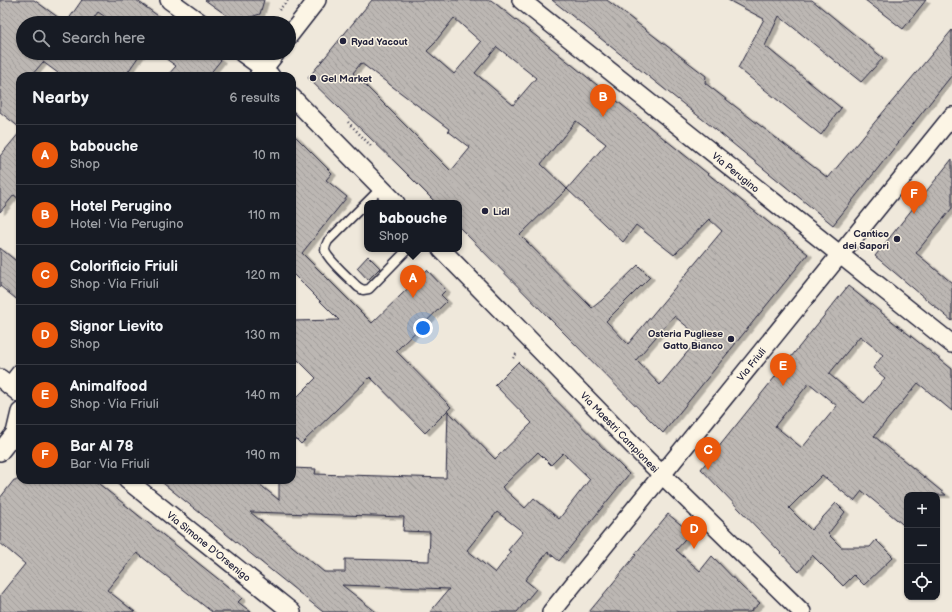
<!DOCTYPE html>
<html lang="en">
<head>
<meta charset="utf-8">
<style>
  :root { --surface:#171b24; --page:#242831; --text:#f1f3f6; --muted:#9ea1a6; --line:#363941; --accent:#ea580c }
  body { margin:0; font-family:"Balsamiq Sans",sans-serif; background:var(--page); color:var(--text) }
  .controls { position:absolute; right:12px; bottom:12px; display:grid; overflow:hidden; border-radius:8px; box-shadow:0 1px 3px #0004 }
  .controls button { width:36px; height:36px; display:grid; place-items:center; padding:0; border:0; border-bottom:1px solid var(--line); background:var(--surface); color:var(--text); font:20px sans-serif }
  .you { position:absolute; left:423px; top:328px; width:14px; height:14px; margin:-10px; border:3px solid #fff; border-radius:50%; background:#1a73e8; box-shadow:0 0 0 6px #1a73e833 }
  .badge { display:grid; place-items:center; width:26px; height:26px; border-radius:50%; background:var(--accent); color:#fff; font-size:13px; font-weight:700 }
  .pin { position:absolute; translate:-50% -33px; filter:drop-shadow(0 1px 2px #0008) }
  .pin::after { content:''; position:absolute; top:21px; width:14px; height:12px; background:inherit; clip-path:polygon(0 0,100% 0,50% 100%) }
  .popup { position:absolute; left:364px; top:200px; width:98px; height:52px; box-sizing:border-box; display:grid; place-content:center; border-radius:8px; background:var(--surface); filter:drop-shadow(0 1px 3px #0005); font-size:13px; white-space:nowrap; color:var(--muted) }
  .popup b { font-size:15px; color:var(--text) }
  .popup::after { content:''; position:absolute; left:50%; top:100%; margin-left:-8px; border:8px solid transparent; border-top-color:var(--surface) }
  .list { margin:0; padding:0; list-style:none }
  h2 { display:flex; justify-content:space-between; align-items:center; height:52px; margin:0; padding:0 16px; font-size:17px }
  h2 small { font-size:13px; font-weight:400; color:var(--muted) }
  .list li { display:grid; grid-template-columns:26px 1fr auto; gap:12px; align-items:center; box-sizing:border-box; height:60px; padding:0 16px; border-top:1px solid var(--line) }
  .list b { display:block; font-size:15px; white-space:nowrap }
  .list p { margin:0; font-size:13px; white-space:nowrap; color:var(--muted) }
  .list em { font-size:13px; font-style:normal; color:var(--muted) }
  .icon { flex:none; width:22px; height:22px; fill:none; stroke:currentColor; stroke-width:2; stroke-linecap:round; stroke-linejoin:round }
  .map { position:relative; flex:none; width:952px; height:612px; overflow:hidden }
  .search { position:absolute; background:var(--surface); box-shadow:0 1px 3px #0004; left:16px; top:16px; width:280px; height:44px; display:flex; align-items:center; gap:10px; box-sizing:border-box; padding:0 14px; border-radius:22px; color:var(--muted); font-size:15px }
  .panel { position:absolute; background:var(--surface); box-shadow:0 1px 3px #0004; left:16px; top:72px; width:280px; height:412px; border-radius:12px }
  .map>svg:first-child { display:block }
  .building { fill:url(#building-back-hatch); stroke:#22223b; fill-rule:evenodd; filter:url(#shadow) }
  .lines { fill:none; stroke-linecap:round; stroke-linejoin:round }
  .service-casing { stroke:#22223b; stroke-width:11 }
  .minor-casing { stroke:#22223b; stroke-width:20 }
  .path { stroke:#22223b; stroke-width:2.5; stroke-dasharray:1 3; stroke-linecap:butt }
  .service { stroke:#fcf5e5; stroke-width:8 }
  .minor { stroke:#fcf5e5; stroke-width:17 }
  .poi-dot { fill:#22223b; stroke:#fcf5e5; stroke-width:1.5 }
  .labels { text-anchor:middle; stroke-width:3; stroke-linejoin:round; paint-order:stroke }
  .poi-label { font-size:10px; font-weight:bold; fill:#22223b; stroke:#fcf5e5; text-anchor:start }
  .street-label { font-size:10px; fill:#22223b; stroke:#fcf5e5 }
</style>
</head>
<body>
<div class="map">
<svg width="952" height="612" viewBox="0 0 952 612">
  <defs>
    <pattern id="building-back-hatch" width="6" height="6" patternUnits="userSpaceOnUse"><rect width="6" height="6" fill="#bcb7b3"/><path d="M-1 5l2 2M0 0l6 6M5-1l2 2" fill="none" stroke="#a19d9b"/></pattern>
    <filter id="shadow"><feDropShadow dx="4.5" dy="2.5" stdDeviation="0" flood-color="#0004"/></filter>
  </defs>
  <rect width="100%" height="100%" fill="#efe8db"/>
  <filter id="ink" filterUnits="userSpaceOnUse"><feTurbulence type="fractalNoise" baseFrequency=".025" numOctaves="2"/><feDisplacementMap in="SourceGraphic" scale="8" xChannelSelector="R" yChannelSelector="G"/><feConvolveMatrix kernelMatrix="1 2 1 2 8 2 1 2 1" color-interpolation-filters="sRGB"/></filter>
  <g filter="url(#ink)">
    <g class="building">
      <polygon points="0,0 34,0 66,23 82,0 81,0 136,0 168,23 114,23 98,12 90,23 23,23 23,53 141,53 125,76 62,76 43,62 31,76 20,76 20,128 0,112"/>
      <polygon points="205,0 264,0 260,14 236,22"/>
      <path d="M372,0H491L808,254L663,433L459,227V203H436L398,165L308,78ZM454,18L481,42L454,74L427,51L436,42H435ZM497,47L536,78L513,105L475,73ZM361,63L449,129L448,131L470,148L451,171L353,73ZM576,121L606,144L567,189L541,164ZM567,189L623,242L636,225L674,255L709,219L722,231L628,344L606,321L650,277L638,265L602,300L592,308L520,235ZM674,316L700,337L660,385L636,360Z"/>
      <polygon points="552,0 607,0 706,76 705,83 828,178 952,30 952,75 833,225 716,130"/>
      <polygon points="728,0 812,0 883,58 861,82 779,16 765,46 841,108 821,135 738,68 764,19"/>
      <polygon points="865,0 926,0 903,29"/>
      <polygon points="158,53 210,53 221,60 208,76 167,76 176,66"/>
      <polygon points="20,132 20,200 14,195 0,212 0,156"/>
      <polygon points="292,133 332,173 326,180 347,197 302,253 372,323 427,270 446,290 441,295 447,301 396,351 451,407 425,433 370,377 301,444 292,435 292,402 316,378 297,359 292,359 292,321 339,320 292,273"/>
      <polygon points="952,159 952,208 916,253 952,283 952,321 875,256"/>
      <polygon points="0,248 20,264 20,302 0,286"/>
      <polygon points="368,256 380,268 368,280 357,268"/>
      <path d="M848,286L952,369V411L918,383L874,436L946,495H907V528L862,491L854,501L822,475L789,508L811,530L836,503L845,512L828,534L841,547H870L876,540L893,557L864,585L854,575L843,586L812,555L799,572L701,469ZM860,336L883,355L873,368L885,378L864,403L829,374ZM809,383L837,406L802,448L775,426Z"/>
      <path d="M518,362L629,474L559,561L548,552L525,580L536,589L517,612H430L449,589L342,585L376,612H323L159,480H254L279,500V480H292V468L316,469L315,474L446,478L448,411L495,459L532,423L495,385ZM538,452L551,465L563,453L590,479L559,519L534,498L525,508L502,487ZM250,512L404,517L403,531L430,532L429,561L345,559V572H324ZM497,512L523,532L508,550L511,552L495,573L467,550Z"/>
      <polygon points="14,480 94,480 242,598 238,602 251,612 212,612 137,553 107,590 135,612 0,612 0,595 25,564 0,543 0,498"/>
      <polygon points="668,514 691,533 676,550 700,571 712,556 743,588 760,603 750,612 589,612 636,555 635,554"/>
    </g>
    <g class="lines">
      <defs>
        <path id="service" d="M381,188L328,241C327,243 325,246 325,250C326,258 351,280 358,287L363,290L369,289L408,249"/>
        <g id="minor">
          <polyline points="169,0 201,23"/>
          <polyline points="521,0 952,344"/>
          <polyline points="289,36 317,0"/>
          <polyline points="242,53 264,69 271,76"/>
          <polyline points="258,76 276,53"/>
          <polyline points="292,97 396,203"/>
          <polyline points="441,249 646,459 802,612"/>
          <polyline points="0,378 20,394"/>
          <polyline points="10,386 20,373"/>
          <polyline points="0,452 15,433 20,412"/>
          <polyline points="127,480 292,612"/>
          <polyline points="551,612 952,116"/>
        </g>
      </defs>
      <use href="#service" class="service-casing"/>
      <use href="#minor" class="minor-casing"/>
      <g class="path">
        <polyline points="279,10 288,0"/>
        <polyline points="348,122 372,147"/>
        <polyline points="513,358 517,353"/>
      </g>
      <use href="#service" class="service"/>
      <use href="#minor" class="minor"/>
    </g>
  </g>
  <g class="poi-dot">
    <circle cx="343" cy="41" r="4"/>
    <circle cx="313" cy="78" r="4"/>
    <circle cx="485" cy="211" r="4"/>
    <circle cx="897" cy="239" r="4"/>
    <circle cx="731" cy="339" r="4"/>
  </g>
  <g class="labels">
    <g class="poi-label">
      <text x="351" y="45">Ryad Yacout</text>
      <text x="321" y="82">Gel Market</text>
      <text x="493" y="215">Lidl</text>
      <text x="889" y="237" text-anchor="end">Cantico<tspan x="889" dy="12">dei Sapori</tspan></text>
      <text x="723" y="337" text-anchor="end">Osteria Pugliese<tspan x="723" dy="12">Gatto Bianco</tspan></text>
    </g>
    <g class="street-label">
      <text transform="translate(736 172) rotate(39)" y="4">Via Perugino</text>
      <text transform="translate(751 364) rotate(-51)" y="4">Via Friuli</text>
      <text transform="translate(620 432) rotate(46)" y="4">Via Maestri Campionesi</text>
      <text transform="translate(209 546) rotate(39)" y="4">Via Simone D'Orsenigo</text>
    </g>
  </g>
</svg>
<div class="controls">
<button>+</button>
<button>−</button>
<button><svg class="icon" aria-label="locate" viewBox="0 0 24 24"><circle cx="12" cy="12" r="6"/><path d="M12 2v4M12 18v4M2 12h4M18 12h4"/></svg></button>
</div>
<div class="you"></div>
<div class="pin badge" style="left:413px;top:298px">A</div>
<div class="popup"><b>babouche</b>Shop</div>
<div class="pin badge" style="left:603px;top:117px">B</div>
<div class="pin badge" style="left:708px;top:470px">C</div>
<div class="pin badge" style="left:694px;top:549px">D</div>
<div class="pin badge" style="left:783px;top:386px">E</div>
<div class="pin badge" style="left:914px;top:214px">F</div>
<div class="search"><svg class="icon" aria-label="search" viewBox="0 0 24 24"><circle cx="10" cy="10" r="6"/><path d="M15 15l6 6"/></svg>Search here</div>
<section class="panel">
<h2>Nearby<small>6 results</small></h2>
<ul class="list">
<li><span class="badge">A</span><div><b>babouche</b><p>Shop</p></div><em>10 m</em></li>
<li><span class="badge">B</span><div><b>Hotel Perugino</b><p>Hotel · Via Perugino</p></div><em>110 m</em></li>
<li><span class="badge">C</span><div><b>Colorificio Friuli</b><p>Shop · Via Friuli</p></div><em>120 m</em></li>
<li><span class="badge">D</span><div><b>Signor Lievito</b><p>Shop</p></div><em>130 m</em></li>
<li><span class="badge">E</span><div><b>Animalfood</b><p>Shop · Via Friuli</p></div><em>140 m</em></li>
<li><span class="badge">F</span><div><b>Bar Al 78</b><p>Bar · Via Friuli</p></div><em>190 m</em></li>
</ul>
</section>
</div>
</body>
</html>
